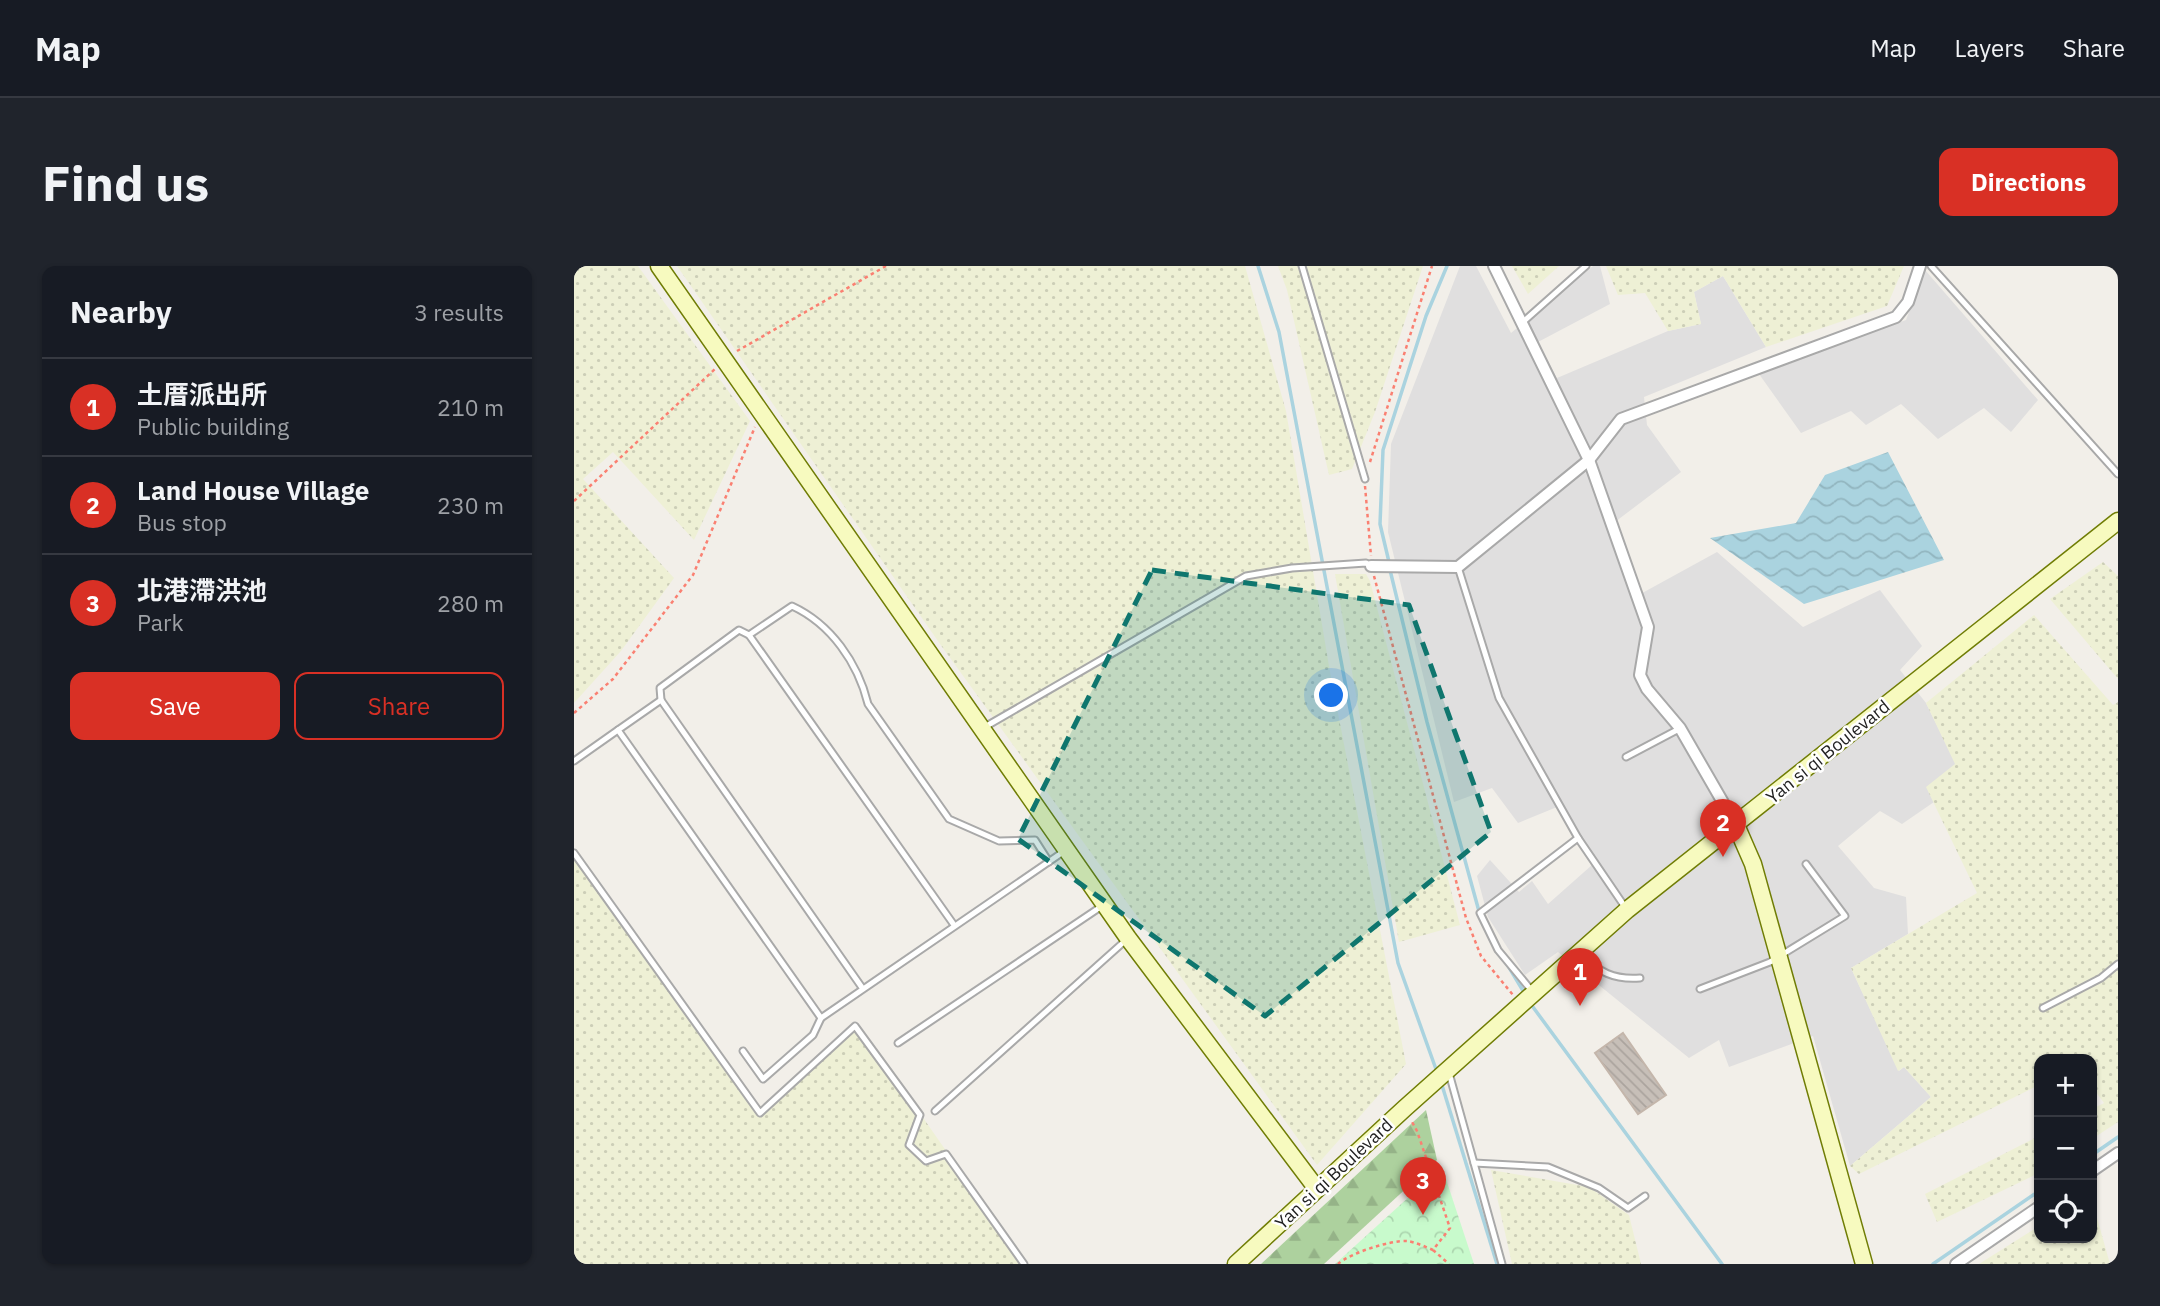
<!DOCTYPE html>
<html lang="en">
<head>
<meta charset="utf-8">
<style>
  :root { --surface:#171b24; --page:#20242c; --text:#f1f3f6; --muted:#9ea1a6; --line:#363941; --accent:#d93025 }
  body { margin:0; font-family:"IBM Plex Sans","Noto Sans TC",sans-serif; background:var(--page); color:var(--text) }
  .controls { position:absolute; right:21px; bottom:21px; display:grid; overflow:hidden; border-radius:14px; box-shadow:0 2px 5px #0004 }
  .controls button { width:63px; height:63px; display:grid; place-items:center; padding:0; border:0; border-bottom:2px solid var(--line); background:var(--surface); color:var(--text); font:35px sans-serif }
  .you { position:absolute; left:758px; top:430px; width:24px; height:24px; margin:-18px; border:5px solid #fff; border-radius:50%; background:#1a73e8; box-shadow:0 0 0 10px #1a73e833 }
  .badge { display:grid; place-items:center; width:46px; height:46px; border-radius:50%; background:var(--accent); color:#fff; font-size:23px; font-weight:700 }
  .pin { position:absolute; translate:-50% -58px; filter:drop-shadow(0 2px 4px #0008) }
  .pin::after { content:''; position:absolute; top:37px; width:24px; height:21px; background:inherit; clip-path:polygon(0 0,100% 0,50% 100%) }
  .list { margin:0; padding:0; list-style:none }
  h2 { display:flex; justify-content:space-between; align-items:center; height:91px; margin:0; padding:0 28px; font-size:30px }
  h2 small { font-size:23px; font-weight:400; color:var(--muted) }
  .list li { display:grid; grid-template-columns:46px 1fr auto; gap:21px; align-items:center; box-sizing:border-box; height:98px; padding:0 28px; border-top:2px solid var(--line) }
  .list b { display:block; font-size:26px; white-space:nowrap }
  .list p { margin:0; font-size:23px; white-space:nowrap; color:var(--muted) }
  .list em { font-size:23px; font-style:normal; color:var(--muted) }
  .actions { display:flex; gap:14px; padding:21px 28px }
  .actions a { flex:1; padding:16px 0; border:2px solid var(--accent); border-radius:14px; text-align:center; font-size:24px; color:var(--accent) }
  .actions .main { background:var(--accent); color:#fff }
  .icon { flex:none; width:38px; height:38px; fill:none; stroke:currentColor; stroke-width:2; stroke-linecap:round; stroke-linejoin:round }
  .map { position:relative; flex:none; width:1544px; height:998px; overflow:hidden; border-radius:14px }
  header { display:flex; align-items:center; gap:42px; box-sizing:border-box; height:98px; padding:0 35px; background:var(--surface); border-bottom:2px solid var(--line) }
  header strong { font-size:33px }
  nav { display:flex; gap:38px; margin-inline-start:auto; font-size:24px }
  .intro { display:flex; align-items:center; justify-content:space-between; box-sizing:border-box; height:168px; padding:0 42px }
  h1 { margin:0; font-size:49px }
  .button { padding:18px 32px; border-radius:14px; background:var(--accent); color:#fff; font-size:24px; font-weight:700 }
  main { display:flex; gap:42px; padding:0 42px }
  aside { flex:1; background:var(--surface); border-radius:14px; box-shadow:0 2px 5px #0004 }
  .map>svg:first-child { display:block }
  .residential { fill:#e0dfdf }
  .farmland { fill:url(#farmland-dots) }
  .forest { fill:url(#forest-firs) }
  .park { fill:url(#park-crowns) }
  .water { fill:url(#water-waves) }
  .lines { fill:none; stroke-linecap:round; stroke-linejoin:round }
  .stream { stroke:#aad3df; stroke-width:3.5 }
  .building { fill:url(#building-back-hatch); stroke:#c4b6ab; stroke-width:2 }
  .lane-casing { stroke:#a9a9a9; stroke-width:9 }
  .street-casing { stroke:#a9a9a9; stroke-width:14 }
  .secondary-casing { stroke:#707d05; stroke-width:19 }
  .path { stroke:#fa8072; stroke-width:2.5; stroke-dasharray:3.5 3.5; stroke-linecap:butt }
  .lane { stroke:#fff; stroke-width:5 }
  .street { stroke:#fff; stroke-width:10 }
  .secondary { stroke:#f7fabf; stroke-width:16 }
  .marked { fill:#0f766e; fill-opacity:0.2; stroke:#0f766e; stroke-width:5; stroke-dasharray:14 9; stroke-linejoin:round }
  .labels { text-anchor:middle; stroke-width:5; stroke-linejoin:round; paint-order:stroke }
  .street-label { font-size:18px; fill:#222; stroke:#fff }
</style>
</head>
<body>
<header>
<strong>Map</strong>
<nav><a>Map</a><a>Layers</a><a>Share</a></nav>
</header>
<div class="intro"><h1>Find us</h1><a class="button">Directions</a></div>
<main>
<aside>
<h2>Nearby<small>3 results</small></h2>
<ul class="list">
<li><span class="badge">1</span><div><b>土厝派出所</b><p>Public building</p></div><em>210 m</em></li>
<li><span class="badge">2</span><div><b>Land House Village</b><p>Bus stop</p></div><em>230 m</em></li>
<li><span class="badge">3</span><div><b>北港滯洪池</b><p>Park</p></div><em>280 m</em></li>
</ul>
<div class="actions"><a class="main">Save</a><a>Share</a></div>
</aside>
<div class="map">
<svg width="1544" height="998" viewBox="0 0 1544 998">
  <defs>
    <pattern id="farmland-dots" width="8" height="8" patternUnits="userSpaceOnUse" patternTransform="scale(1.75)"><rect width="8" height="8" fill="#eef0d5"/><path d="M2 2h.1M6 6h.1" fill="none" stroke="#ccceb7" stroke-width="1.8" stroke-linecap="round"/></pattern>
    <pattern id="forest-firs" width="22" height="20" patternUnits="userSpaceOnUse" patternTransform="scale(1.75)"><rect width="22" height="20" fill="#add19e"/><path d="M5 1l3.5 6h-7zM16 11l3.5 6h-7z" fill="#95b388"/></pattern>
    <pattern id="park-crowns" width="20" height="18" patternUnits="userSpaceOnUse" patternTransform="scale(1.75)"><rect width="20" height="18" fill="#c8facc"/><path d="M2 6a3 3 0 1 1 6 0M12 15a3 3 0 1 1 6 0" fill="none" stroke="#acd6af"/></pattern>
    <pattern id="water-waves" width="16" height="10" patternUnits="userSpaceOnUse" patternTransform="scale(1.75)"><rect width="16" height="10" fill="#aad3df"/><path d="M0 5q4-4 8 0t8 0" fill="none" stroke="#92b5bf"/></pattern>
    <pattern id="building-back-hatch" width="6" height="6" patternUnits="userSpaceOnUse" patternTransform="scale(1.75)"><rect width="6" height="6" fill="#c7bfb8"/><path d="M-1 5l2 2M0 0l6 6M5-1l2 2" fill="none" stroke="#aba49e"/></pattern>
  </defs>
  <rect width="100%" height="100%" fill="#f2efe9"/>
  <g class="residential">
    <polygon points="886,0 902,0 937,67 1019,0 1026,0 1036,38 964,76 983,112 1094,65 1127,58 1120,26 1149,10 1192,81 1070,131 1073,159 1107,206 1033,262 1061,331 1143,286 1229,361 1306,324 1348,380 1326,404 1352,437 1382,498 1353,521 1360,536 1328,558 1306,545 1264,580 1300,622 1332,631 1334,668 1277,702 1325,805 1330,801 1357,831 1276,900 1239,770 1155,801 1145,774 1115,792 984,686 951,709 914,651 903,610 916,594 945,626 958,615 974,638 1018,599 983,541 944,557 918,522 880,536 814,266 817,178"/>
    <polygon points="1351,4 1464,134 1437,166 1410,142 1364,173 1327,138 1292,159 1277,145 1227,167 1185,108 1332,54"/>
  </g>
  <g class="farmland">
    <polygon points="0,0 64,0 176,155 120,274 39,186 9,213 100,312 47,385 0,437"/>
    <polygon points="103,0 671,0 712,145 756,406 832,798 743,899 366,378"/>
    <polygon points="704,0 849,0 801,146 778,203 755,209 713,24"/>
    <polygon points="938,0 985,0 954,28"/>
    <polygon points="1032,0 1330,0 1313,40 1192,81 1149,10 1120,26 1127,58 1094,65 1071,27 1044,29"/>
    <polygon points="1529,296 1544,310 1544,413 1476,333"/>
    <polygon points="761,308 792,308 796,315 886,659 825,676"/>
    <polygon points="1460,349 1539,439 1544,436 1544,856 1518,873 1518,843 1530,837 1518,821 1518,793 1465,793 1465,819 1285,908 1276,900 1357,831 1330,801 1324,805 1277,702 1403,627 1352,521 1381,498 1352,437"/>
    <polygon points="0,582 184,844 283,757 451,998 0,998"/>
    <polygon points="1465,870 1465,907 1363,956 1351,928"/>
    <polygon points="917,904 1015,921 1055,949 1067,998 938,998"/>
    <polygon points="1518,934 1536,998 1405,998 1465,960 1465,972 1518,972"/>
  </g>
  <polygon class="forest" points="852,844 863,894 750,998 687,998"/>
  <polygon class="park" points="868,901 900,998 761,998"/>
  <polygon class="water" points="1314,186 1370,294 1230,338 1136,272 1222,257 1251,209"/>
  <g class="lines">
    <g class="stream">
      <polyline points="684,0 705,66 824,697 863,806"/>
      <polyline points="815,296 806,258 809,184 852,50 873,0"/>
      <polyline points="816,304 853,456 906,649"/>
      <polyline points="933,698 951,728"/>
      <polyline points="956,737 1148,998"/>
      <polyline points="867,816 923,998"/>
      <polyline points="1518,889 1544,871"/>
      <polyline points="1359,998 1465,925"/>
    </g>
  </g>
  <polygon class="building" points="1049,767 1092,829 1064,848 1021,787"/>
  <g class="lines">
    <defs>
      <g id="lane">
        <polyline points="728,0 791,213"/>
        <polyline points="1357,0 1544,208"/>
        <polyline points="949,56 1012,0"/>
        <polyline points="884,301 925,432 1004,572 1051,641"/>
        <polyline points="87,434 86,422 165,364 175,369"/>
        <polyline points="409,462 672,310 718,302 792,297 797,300"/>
        <polyline points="1052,491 1105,463"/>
        <polyline points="0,495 44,464"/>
        <polyline points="0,587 186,847 281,760 346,849 335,879 352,895 372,888 450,998"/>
        <path d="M380,659L175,369L218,340C257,358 284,397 294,438L375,553L425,575L461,574L475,596"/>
        <path d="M1005,688C1026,706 1039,714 1066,712"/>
        <polyline points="289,723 87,434 44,464 247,752 489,586"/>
        <polyline points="1126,723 1196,696 1271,650 1232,598"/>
        <polyline points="958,725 924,684 906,647 1004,572"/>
        <polyline points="1469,742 1527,712 1544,698"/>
        <polyline points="324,777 528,640"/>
        <polyline points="169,785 189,813 239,769 247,752"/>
        <polyline points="875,807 928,998"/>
        <polyline points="361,845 552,674"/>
        <polyline points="900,897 974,901 1025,922 1054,942 1071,930"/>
      </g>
      <g id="street">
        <polyline points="920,0 1015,194 1074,361 1066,409 1073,423 1106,462 1162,559"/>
        <polyline points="797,300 884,301 1015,194 1047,153 1322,51 1334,36 1346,0"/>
        <polyline points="1518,905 1544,887"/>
        <polyline points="1382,998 1465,941"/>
      </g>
      <g id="secondary">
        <polyline points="85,0 554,672 743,923"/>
        <polyline points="1162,559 1179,598 1290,998"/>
        <polyline points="662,998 831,842 1053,644 1544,255"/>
      </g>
    </defs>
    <use href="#lane" class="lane-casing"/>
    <use href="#street" class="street-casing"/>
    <use href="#secondary" class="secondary-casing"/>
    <g class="path">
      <polyline points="163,85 312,0"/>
      <polyline points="796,196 858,0"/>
      <polyline points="791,220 797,290"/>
      <polyline points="0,235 142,102"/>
      <polyline points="800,310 892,652 907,690 939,729"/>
      <polyline points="0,447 39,413 119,309 181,161"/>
      <polyline points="859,984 875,998"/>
      <path d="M764,998C776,987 817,974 833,975C841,976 852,981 859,984L876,962L843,865L837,854"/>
    </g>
    <use href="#lane" class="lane"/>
    <use href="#street" class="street"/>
    <use href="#secondary" class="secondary"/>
  </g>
  <path class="marked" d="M578,304L835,339L917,566L691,750L444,573Z"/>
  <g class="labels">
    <g class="street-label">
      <text transform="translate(1254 486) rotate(-39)" y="6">Yan si qi Boulevard</text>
      <text transform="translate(760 908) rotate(-43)" y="6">Yan si qi Boulevard</text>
    </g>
  </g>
</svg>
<div class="controls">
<button>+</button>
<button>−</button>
<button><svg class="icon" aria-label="locate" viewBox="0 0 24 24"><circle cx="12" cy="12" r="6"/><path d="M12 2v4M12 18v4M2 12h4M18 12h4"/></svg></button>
</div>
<div class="you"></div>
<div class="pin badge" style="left:1006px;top:740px">1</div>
<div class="pin badge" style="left:1149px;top:591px">2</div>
<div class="pin badge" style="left:849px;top:949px">3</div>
</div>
</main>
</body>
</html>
